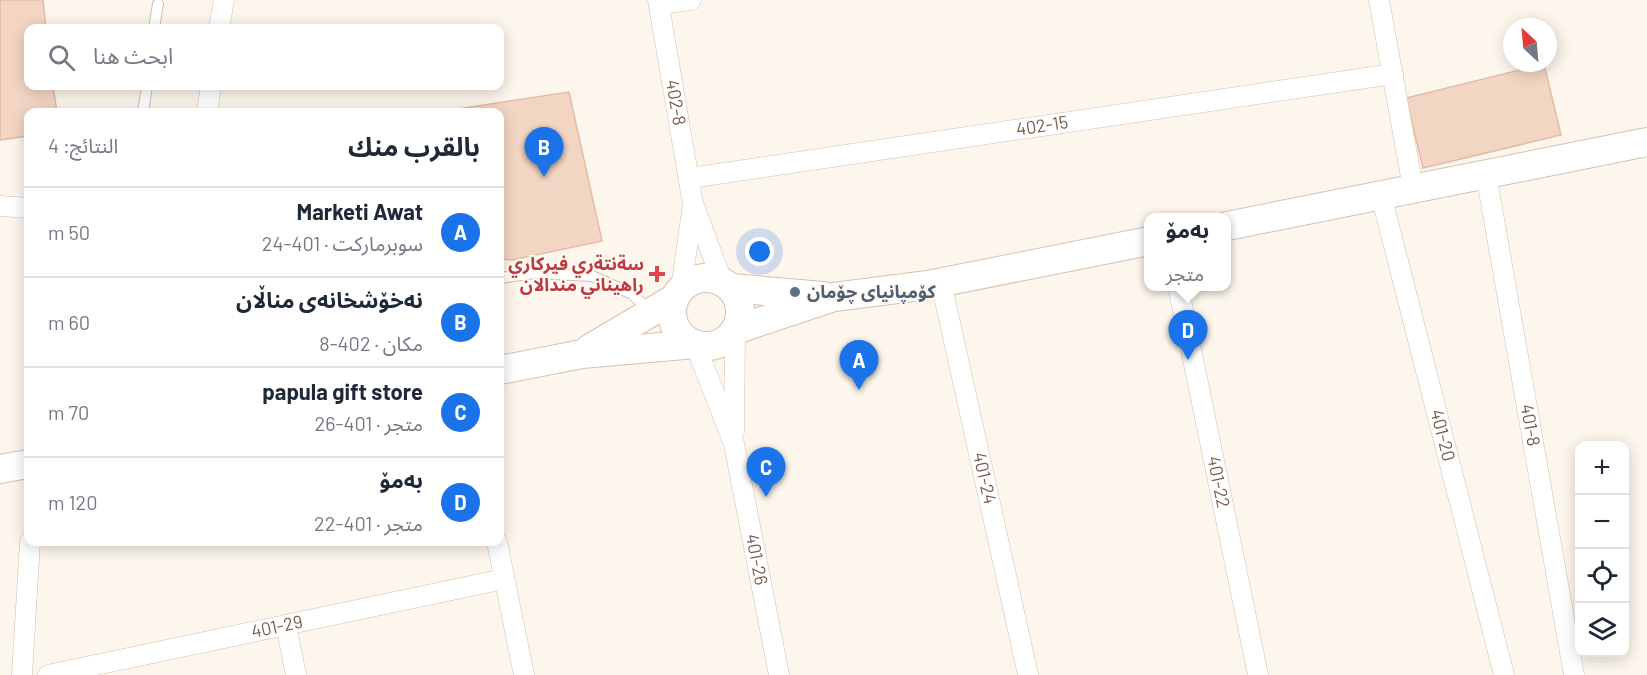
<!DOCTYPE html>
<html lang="ar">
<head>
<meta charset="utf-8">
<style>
  :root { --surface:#fff; --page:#f2f2f3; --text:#1f2937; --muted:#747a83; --line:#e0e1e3; --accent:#1a73e8 }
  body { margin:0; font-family:Barlow,"Noto Sans Arabic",sans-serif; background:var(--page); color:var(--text); direction:rtl }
  .controls { position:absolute; right:18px; bottom:18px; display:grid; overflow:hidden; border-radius:12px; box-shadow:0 3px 15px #0003 }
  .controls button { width:54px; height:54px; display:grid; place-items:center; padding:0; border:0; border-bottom:2px solid var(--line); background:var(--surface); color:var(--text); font:30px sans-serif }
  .compass { position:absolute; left:1503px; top:18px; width:54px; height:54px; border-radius:50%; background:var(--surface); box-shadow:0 3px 15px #0003; rotate:334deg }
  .you { position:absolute; left:760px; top:252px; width:21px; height:21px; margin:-15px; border:4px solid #fff; border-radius:50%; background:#1a73e8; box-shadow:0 0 0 9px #1a73e833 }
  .badge { display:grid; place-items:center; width:39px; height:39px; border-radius:50%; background:var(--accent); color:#fff; font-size:20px; font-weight:700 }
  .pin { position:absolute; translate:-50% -50px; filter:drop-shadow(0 2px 3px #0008) }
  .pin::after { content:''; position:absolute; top:32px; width:21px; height:18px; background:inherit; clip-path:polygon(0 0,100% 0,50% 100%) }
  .popup { position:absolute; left:1144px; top:213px; width:87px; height:78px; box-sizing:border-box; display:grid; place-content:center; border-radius:12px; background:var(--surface); filter:drop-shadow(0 2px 4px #0005); font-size:20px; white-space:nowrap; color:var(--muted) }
  .popup b { font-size:22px; color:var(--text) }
  .popup::after { content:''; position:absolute; left:50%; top:100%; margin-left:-12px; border:12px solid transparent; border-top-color:var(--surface) }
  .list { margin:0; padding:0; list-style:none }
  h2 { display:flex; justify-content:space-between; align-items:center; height:78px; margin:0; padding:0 24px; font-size:26px }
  h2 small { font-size:20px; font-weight:400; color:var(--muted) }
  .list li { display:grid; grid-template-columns:39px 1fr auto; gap:18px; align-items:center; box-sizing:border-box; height:90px; padding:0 24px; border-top:2px solid var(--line) }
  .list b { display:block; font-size:22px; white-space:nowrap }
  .list p { margin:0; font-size:20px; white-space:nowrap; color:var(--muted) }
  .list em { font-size:20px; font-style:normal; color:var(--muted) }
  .icon { flex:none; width:33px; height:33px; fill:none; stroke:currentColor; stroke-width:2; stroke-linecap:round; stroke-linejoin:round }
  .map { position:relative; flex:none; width:1647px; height:675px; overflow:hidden; direction:ltr }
  .search { position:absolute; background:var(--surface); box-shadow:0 3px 15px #0003; left:24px; top:24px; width:480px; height:66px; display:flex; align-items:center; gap:15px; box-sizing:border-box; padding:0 21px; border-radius:12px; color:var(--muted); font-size:22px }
  .panel { position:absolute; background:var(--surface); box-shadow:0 3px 15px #0003; left:24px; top:108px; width:480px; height:438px; border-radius:12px; direction:rtl }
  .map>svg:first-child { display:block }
  .building { fill:#f3d5c3; stroke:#e6bba3; stroke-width:1.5 }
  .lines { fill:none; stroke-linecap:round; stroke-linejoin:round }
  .lane-casing { stroke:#d1beb0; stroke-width:12 }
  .street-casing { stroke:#d1beb0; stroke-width:21 }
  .secondary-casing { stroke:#d6c0b0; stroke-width:30 }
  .lane { stroke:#fff; stroke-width:10 }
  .street { stroke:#fff; stroke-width:20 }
  .secondary { stroke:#fff; stroke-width:28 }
  .health-dot { fill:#e0444e; stroke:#fffaf3; stroke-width:2 }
  .service-dot { fill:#5c6f8a; stroke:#fffaf3; stroke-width:2 }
  .labels { text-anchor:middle; stroke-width:4.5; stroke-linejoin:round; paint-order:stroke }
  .street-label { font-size:18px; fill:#7a5c4d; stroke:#fffaf3 }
  .health-label { font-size:18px; font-weight:bold; fill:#be3a42; stroke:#fffaf3; text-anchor:end }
  .service-label { font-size:18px; font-weight:bold; fill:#4e5e75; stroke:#fffaf3; text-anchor:start }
</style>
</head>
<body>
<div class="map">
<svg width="1647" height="675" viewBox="0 0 1647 675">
  <rect width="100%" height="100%" fill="#fdf6ec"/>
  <g class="building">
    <polygon points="0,0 43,0 46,28 28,28 28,86 53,86 57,112 28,112 28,136 0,140"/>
    <polygon points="1544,64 1561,135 1423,168 1406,98"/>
    <polygon points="569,92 602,241 512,260 500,259 500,112 438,112"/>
  </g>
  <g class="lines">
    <defs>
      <g id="lane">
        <polyline points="154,28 158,4"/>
        <polyline points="143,112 147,86"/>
        <polyline points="500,278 534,273 592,276 632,294 650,311"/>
      </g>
      <g id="street">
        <path id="s1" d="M658,0L693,204L681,289"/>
        <polyline points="1379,0 1413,188"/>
        <polyline points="659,4 691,0"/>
        <polyline points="219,28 224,0"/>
        <polyline points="207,112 211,86"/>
        <path id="s2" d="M1486,174L1574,675"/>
        <path id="s3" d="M690,178L1393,74"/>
        <path id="s4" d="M1381,195L1504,675"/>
        <polyline points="0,206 28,208"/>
        <polyline points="694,206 722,281"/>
        <path id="s5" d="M941,282L1028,675"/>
        <path id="s6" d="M1178,286L1258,675"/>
        <path id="s7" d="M695,344L734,444L779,675"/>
        <polyline points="734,432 735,330"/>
        <polyline points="497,542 524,675"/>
        <polyline points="286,625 296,675"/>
        <polyline points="22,675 30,542"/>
        <path id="s8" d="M48,675L504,579"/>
      </g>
      <g id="secondary">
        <polyline points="1227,226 1647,142"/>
        <circle cx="706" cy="312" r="34"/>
        <polyline points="731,288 823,296"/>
        <polyline points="735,330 834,297 928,285 1149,241"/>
        <polyline points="589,349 675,298"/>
        <polyline points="500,370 582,354 695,344"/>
        <polyline points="0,469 28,464"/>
      </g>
    </defs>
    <use href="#lane" class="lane-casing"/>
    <use href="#street" class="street-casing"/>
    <use href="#secondary" class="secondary-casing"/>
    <use href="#lane" class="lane"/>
    <use href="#street" class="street"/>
    <use href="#secondary" class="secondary"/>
  </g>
  <path class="health-dot" d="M654 265h6v6h6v6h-6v6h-6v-6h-6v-6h6z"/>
  <circle class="service-dot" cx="795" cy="292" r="6"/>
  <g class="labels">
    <g class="street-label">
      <text dy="6" stroke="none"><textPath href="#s1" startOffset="104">402-8</textPath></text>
      <text dy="6" stroke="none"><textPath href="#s3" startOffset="356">402-15</textPath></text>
      <text dy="6" stroke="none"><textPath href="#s2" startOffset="255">401-8</textPath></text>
      <text dy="6" stroke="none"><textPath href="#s4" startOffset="248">401-20</textPath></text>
      <text dy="6" stroke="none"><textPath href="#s5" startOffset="201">401-24</textPath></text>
      <text dy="6" stroke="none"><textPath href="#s6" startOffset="200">401-22</textPath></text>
      <text dy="6" stroke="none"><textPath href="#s7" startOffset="225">401-26</textPath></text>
      <text dy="6" stroke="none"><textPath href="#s8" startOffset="234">401-29</textPath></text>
    </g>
    <g class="health-label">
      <text x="644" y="270">سةنتةري فيركاري<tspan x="644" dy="21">راهيناني مندالان</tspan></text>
    </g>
    <g class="service-label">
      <text x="807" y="298">کۆمپانیای چۆمان</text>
    </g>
  </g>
</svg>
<div class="controls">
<button>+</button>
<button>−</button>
<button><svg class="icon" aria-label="locate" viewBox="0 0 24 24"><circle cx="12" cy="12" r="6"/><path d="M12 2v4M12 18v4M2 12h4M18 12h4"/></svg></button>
<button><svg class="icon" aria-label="layers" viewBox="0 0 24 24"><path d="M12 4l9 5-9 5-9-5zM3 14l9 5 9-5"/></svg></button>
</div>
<svg class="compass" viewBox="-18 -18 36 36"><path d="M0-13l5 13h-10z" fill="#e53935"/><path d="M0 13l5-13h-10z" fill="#747a83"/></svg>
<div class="you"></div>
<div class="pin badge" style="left:859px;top:390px">A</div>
<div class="pin badge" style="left:544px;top:177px">B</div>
<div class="pin badge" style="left:766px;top:497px">C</div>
<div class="pin badge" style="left:1188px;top:360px">D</div>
<div class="popup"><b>بەمۆ</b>متجر</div>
<div class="search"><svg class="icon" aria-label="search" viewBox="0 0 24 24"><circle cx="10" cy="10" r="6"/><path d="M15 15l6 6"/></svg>ابحث هنا</div>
<section class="panel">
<h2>بالقرب منك<small>النتائج: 4</small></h2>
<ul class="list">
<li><span class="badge">A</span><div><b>Marketi Awat</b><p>سوبرماركت · 401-24</p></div><em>50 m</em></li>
<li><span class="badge">B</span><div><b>نەخۆشخانەی مناڵان</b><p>مكان · 402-8</p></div><em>60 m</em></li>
<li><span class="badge">C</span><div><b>papula gift store</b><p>متجر · 401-26</p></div><em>70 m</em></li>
<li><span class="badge">D</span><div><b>بەمۆ</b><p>متجر · 401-22</p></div><em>120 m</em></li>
</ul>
</section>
</div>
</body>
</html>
